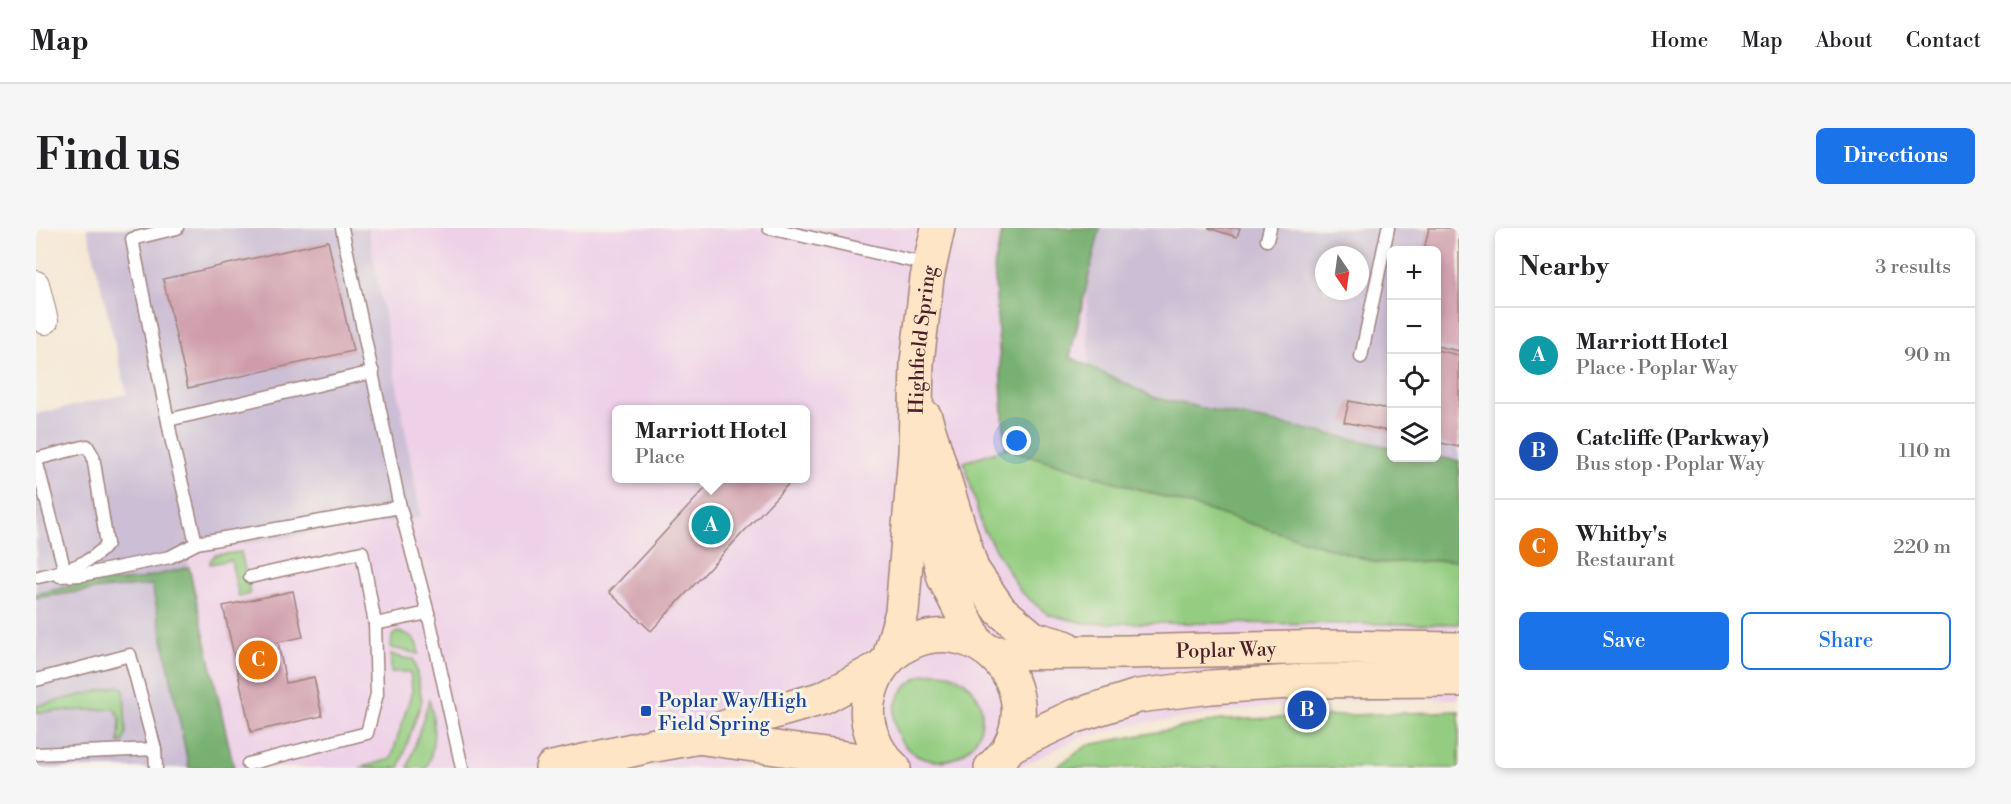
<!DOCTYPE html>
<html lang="en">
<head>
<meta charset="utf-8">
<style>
  :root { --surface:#fff; --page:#f6f6f6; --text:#202124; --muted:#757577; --line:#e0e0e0; --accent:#1a73e8 }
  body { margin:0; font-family:"Libre Bodoni",serif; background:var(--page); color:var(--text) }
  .controls { position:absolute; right:18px; top:18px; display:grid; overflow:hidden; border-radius:9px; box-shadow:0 3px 9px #0003 }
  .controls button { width:54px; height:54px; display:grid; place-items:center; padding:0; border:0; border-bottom:2px solid var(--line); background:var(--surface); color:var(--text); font:30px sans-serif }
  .compass { position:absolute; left:1279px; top:18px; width:54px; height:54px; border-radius:50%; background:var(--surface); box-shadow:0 3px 9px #0003; rotate:167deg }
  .you { position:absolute; left:981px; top:213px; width:21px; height:21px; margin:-15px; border:4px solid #fff; border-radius:50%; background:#1a73e8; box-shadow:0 0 0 9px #1a73e833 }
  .badge { display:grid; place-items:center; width:39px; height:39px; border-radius:50%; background:var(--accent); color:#fff; font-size:20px; font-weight:700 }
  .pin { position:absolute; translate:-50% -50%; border:3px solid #fff; box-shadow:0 2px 6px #0006 }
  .popup { position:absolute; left:576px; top:177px; width:198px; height:78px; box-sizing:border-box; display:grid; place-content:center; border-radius:9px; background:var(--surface); filter:drop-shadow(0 2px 4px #0005); font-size:20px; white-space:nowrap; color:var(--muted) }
  .popup b { font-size:22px; color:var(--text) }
  .popup::after { content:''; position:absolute; left:50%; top:100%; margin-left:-12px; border:12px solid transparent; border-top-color:var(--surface) }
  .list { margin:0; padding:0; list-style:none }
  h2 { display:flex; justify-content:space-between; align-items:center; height:78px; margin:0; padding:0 24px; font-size:26px }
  h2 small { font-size:20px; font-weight:400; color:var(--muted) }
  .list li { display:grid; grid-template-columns:39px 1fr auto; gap:18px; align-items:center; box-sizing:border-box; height:96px; padding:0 24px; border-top:2px solid var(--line) }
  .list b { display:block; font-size:22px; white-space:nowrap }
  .list p { margin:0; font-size:20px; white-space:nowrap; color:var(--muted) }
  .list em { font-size:20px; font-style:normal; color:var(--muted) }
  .actions { display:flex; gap:12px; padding:18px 24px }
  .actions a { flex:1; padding:14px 0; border:2px solid var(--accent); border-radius:9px; text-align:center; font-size:21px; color:var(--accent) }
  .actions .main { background:var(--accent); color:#fff }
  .icon { flex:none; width:33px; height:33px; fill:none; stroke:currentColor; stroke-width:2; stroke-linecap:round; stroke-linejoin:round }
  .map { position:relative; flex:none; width:1423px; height:540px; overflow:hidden; border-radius:9px }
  header { display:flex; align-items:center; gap:36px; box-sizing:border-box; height:84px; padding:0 30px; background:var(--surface); border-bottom:2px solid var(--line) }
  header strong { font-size:28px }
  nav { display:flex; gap:33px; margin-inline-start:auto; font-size:21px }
  .intro { display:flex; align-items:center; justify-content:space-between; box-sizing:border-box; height:144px; padding:0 36px }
  h1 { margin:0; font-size:42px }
  .button { padding:15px 27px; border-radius:9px; background:var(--accent); color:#fff; font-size:21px; font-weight:700 }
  main { display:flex; gap:36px; padding:0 36px }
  aside { flex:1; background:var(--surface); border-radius:9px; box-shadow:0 3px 9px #0003 }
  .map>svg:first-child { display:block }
  .built { fill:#eed0e8; fill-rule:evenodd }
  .industrial { fill:#ccbed4; fill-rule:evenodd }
  .green { fill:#94cd81; stroke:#6f7656; stroke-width:1.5 }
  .forest { fill:#77b06f; stroke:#60684d; stroke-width:1.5 }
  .building { fill:#cf9cac }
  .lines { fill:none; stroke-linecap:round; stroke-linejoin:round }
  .service-casing { stroke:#a0837f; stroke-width:15 }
  .minor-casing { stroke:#a0837f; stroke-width:28 }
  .secondary-casing { stroke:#a0837f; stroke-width:36 }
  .service { stroke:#fff; stroke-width:12 }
  .minor { stroke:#fff; stroke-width:26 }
  .secondary { stroke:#fde5c5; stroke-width:33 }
  .transit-dot { fill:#1a4fb4; stroke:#f7f3e8; stroke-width:2 }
  .labels { text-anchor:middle; stroke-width:6; stroke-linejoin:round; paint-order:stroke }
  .street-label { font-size:20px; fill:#4a1f2b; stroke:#f7f3e8 }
  .transit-label { font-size:20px; fill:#164399; stroke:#f7f3e8; text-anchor:start }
</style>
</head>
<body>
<header>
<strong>Map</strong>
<nav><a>Home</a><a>Map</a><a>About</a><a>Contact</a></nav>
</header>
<div class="intro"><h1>Find us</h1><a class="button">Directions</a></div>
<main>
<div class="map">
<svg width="1423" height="540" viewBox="0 0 1423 540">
  <rect width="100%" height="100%" fill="#f7f3e8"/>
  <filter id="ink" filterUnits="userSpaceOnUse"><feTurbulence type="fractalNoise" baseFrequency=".0167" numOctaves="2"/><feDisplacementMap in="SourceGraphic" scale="12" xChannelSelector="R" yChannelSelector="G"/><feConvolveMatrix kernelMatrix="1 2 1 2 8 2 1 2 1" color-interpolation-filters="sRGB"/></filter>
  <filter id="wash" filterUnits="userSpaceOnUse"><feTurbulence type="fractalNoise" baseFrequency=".008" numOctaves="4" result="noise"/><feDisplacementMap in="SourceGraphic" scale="24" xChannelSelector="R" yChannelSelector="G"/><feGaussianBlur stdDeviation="1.35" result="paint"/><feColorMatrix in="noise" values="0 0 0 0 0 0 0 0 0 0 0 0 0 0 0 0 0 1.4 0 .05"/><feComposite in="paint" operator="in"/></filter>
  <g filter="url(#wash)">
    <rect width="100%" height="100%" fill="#f5e7d3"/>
    <path class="built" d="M328,0H1423V471L1282,473L1221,480L1096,497L1041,511L982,540H747L738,538L702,537L674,540H198L150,325L384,289ZM1356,22H1400V230H1356ZM1288,27H1324V63H1288ZM580,182H770V250H580Z"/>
    <g class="industrial">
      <polygon points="51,0 332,0 385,289 150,325 198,540 0,540 0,186 91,166"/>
      <path d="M1048,0H1423V250L1055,189ZM1356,22H1400V230H1356ZM1288,27H1324V63H1288Z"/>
    </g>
    <g class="green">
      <polygon points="969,220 1342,335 1423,332 1423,396 1048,395 1011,386 984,363 946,299 928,234"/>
      <polygon points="205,324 214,366 203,369 195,332 174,336 174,333 179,327"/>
      <path d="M361,404C376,405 381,412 383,426L355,420L356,408Z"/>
      <polygon points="355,426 367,430 378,431 386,472 363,540 323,540 355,531 376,463 374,444 355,444"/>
      <circle cx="902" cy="489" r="44"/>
      <polygon points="83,458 88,461 90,506 87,514 83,515 84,490 79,481 0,484 0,478"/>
      <path d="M393,472C400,493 399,519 391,540H372Z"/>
      <polygon points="1423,483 1423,540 1019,540 1052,517 1185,492"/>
    </g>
    <g class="forest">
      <polygon points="967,0 1064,0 1034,129 1119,170 1355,219 1356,230 1401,229 1423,233 1423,332 1342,335 969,220 958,38"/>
      <polygon points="153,339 198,540 153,540 116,357 64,361 0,370 0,366 44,356 100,352"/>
    </g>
    <g id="blocks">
      <g class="building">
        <polygon points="1172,0 1204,0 1201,9"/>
        <polygon points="1393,0 1423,0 1423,123 1400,118 1400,22 1388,22"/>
        <polygon points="292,13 317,123 152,160 127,51"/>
        <polygon points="1400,122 1423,127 1423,219 1400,214"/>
        <polygon points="1356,172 1356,204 1308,194 1313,173 1352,181"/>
        <polygon points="679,250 758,250 615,403 573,364"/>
        <polygon points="257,363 267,409 242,414 250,455 278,449 286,488 215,504 187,378"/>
      </g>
    </g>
  </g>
  <g filter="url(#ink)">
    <use href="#blocks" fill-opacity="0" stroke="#a0837f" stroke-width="1.5"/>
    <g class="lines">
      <defs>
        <g id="service">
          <polyline points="141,0 96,11 136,214 160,315 364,279"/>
          <polyline points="306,0 364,279 392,385 426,540"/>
          <polyline points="733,0 893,37"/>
          <polyline points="1231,12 1234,0"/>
          <polyline points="1325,129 1352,0"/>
          <polyline points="132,192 337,144"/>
          <path d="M0,231L51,218L57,228L71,316C56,336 26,344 2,349"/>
          <polyline points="0,232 29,344"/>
          <polyline points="24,348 46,347 134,329 161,315"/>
          <polyline points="214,349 326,324 339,396"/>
          <polyline points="0,452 94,427 119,521 120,540"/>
          <polyline points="0,526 119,521"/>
          <polyline points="212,536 331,505 341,466 339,396 392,385"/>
        </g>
        <polyline id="minor" points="0,56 9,93"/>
        <g id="secondary">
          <polyline points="889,189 936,341 964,382 997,410 1029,419"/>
          <polyline points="886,256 908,350 941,415"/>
          <path id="s1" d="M956,425L1091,424L1294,419L1423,421"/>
          <path id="s2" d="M853,430L866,384L879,225L881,134L891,50L902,0"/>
          <polyline points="668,510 853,536"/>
          <polyline points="974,518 1036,489 1102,468 1175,459 1269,453 1423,452"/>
          <polyline points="516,540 614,518 664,509 700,495 787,470 845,439"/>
          <path d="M858,540C839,524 827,494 833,470C838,445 853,425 876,414C942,386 1007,455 973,519C969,527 962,533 955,540"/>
        </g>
      </defs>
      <use href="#service" class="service-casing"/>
      <use href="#minor" class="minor-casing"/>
      <use href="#secondary" class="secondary-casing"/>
      <use href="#service" class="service"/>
      <use href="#minor" class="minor"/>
      <use href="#secondary" class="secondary"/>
    </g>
  </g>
  <rect class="transit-dot" x="604" y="477" width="12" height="12" rx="3"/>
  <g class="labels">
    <g class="street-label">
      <text dy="7" stroke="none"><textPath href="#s2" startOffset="321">Highfield Spring</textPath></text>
      <text dy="7" stroke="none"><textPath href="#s1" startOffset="234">Poplar Way</textPath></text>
    </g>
    <g class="transit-label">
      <text x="622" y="479">Poplar Way/High<tspan x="622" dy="23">Field Spring</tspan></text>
    </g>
  </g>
</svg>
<div class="controls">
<button>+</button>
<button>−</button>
<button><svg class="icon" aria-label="locate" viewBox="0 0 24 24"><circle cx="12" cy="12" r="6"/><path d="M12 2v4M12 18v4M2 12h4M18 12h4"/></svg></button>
<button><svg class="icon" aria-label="layers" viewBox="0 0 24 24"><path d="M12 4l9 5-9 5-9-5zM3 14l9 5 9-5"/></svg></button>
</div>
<svg class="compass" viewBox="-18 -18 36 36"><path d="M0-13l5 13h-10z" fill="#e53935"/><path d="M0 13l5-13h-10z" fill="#757577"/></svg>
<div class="you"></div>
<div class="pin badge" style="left:675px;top:297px;background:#0f9aa8">A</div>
<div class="popup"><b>Marriott Hotel</b>Place</div>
<div class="pin badge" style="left:1271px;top:482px;background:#1a4fb4">B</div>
<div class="pin badge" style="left:222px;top:432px;background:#e8710a">C</div>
</div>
<aside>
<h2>Nearby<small>3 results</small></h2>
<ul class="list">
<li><span class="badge" style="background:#0f9aa8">A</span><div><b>Marriott Hotel</b><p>Place · Poplar Way</p></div><em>90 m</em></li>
<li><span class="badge" style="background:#1a4fb4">B</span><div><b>Catcliffe (Parkway)</b><p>Bus stop · Poplar Way</p></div><em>110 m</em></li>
<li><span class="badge" style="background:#e8710a">C</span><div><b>Whitby's</b><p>Restaurant</p></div><em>220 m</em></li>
</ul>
<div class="actions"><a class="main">Save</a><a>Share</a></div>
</aside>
</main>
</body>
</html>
